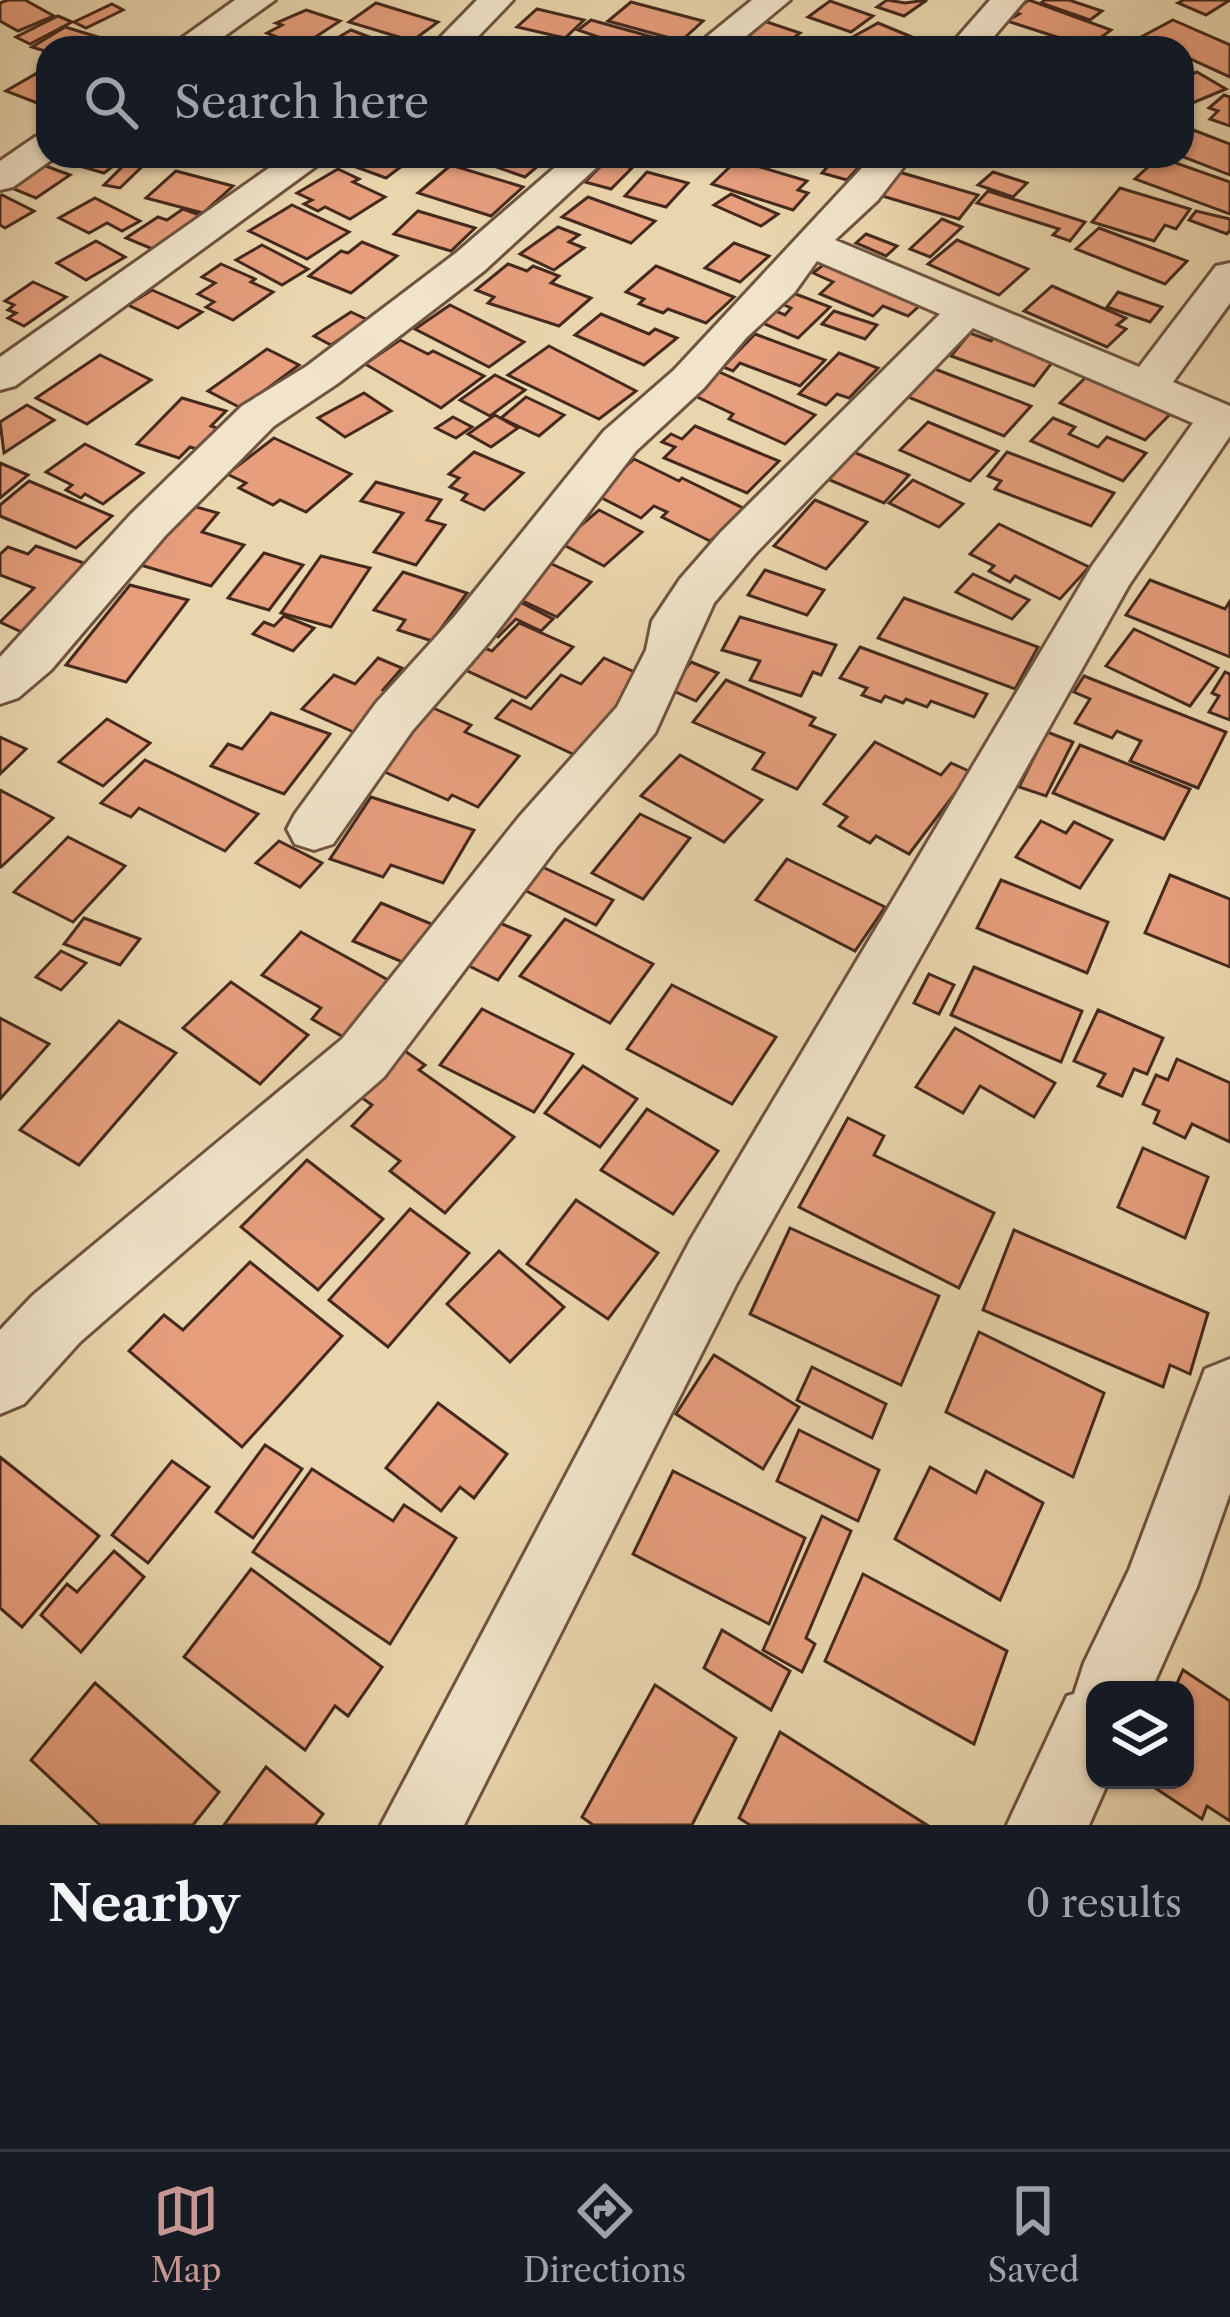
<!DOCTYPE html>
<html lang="en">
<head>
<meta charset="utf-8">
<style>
  :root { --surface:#171b24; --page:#242831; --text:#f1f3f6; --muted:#9ea1a6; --line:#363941; --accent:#c59692 }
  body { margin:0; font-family:"Libre Caslon Text",serif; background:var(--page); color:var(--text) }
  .controls { position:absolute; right:36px; bottom:36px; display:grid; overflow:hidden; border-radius:24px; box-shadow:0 3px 9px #0004 }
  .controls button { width:108px; height:108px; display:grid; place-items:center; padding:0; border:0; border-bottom:3px solid var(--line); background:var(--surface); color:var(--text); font:60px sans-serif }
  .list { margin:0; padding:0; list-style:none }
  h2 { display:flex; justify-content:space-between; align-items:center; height:156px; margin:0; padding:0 48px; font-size:51px }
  h2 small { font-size:39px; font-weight:400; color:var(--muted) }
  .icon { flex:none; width:66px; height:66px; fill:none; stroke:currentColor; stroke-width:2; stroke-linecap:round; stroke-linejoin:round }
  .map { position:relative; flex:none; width:1230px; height:1825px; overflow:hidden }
  .search { position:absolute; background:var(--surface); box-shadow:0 3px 9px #0004; left:36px; right:36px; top:36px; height:132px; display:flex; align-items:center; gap:30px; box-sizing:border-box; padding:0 42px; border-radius:36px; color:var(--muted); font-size:45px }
  .sheet { height:324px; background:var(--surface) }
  nav { display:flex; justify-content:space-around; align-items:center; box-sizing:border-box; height:168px; border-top:3px solid var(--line); background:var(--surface); font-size:33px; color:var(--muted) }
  nav a { display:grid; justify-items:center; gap:6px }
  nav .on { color:var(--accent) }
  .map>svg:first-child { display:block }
  .building { fill:#e69e7d; stroke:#45291d; stroke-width:3 }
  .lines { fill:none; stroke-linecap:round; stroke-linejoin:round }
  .minor-casing { stroke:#6e5441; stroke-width:6 }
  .minor { fill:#f1e4ca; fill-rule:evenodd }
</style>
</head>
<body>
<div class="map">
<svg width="1230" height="1825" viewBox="0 0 1230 1825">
  <rect width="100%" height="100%" fill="#ead6ae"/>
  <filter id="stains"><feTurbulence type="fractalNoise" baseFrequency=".00167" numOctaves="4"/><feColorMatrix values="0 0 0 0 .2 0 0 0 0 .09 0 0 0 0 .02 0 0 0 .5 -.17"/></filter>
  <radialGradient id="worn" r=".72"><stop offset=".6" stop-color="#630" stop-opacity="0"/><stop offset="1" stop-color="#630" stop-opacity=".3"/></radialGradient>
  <g class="building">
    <polygon points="8,0 25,0 54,16 18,31 0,21 0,3"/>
    <polygon points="887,0 905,3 927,0 904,16 877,7"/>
    <polygon points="1029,0 1111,30 1088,47 1007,21 1019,14 1012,12"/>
    <polygon points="1045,0 1069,0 1102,11 1090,20 1041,3"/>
    <polygon points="1184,0 1230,0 1206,15 1178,3"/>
    <polygon points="830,1 873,16 851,32 808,17"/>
    <polygon points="631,2 703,21 681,41 608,21"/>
    <polygon points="376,3 438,22 412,41 349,22"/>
    <polygon points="112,4 123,10 86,28 74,22"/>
    <polygon points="537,9 584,20 565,38 517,27"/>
    <polygon points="306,10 340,21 300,47 267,33 282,25 276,23"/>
    <polygon points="58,16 72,22 30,44 16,37"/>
    <polygon points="591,20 674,43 668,48 630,48 578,30"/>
    <polygon points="1173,20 1230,45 1230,77 1182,55 1182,48 1166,48 1141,37"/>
    <polygon points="764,21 800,33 780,48 741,37"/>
    <polygon points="878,23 936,47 870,48 849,39"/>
    <polygon points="65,27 108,40 96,48 48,48 48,52 32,47"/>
    <polygon points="351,30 398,48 322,47"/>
    <polygon points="39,72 48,75 48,99 40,104 6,91"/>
    <polygon points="1197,72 1226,89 1190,104 1182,99 1182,78"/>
    <polygon points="1224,95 1230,97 1230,126 1210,119 1218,111 1209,108"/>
    <polygon points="1188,128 1230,144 1230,175 1181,156 1182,132"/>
    <polygon points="48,154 48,156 126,156 104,173 45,156"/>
    <polygon points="133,156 153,156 120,188 104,185"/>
    <polygon points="342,156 415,156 386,178 337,160"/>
    <polygon points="465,156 538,156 546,159 525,177"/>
    <polygon points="837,156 851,156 865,160 847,180 822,173"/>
    <polygon points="1159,157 1230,182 1230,214 1135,179"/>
    <polygon points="607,160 632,168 611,189 585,182"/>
    <polygon points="737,160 807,181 798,190 808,193 793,210 712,184"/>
    <polygon points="43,165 70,175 36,198 9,187"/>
    <polygon points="451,165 523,187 491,216 418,193"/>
    <polygon points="338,169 359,179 353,182 385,197 350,219 325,207 318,211 304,204 312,200 297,193"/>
    <polygon points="176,171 233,186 203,213 146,198"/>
    <polygon points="647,172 688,183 666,207 625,196"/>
    <polygon points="899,172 978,195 959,219 879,195"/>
    <polygon points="993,172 1027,183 1013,197 978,185"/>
    <polygon points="1120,188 1190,209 1176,229 1165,225 1154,241 1092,222"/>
    <polygon points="988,191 1085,222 1070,241 1053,235 1059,229 977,203"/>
    <polygon points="731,194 778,214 761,226 714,205"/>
    <polygon points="0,196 2,195 34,211 5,228 0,225"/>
    <polygon points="588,197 655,221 631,243 562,217"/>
    <polygon points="95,198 140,221 122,231 107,223 89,233 59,218"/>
    <polygon points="292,205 349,232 307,259 249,231"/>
    <polygon points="183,209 202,216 155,250 126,238 158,217 167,220"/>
    <polygon points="418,211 475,228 451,251 394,234"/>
    <polygon points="1196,211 1230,219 1230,230 1227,234 1189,220"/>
    <polygon points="942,219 962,227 930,257 910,249"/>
    <polygon points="558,227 579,235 569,242 584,248 554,270 520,254"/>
    <polygon points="1099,228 1187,261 1165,284 1076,249"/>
    <polygon points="866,234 897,246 886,256 856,243"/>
    <polygon points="957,240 1028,269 999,295 928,264"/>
    <polygon points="96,241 125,257 86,280 57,263"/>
    <polygon points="362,242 397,256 351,293 309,276 341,251 348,253"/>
    <polygon points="734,243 769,256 740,282 705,268"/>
    <polygon points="262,245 308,269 282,285 236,260"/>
    <polygon points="828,261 926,300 908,316 883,306 873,316 820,294 833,282 813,273"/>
    <polygon points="221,264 255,279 251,282 273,292 233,320 206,307 214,302 198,294 215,283 202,277"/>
    <polygon points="508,264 527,271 533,266 559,276 551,283 591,298 559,326 488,303 494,297 476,290"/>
    <polygon points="656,266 734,297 706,323 668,309 663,313 639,304 644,299 626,292"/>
    <polygon points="33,282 66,297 24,326 8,318 16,313 8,310 14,305 5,301"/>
    <polygon points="1052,286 1126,318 1117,325 1126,329 1107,347 1024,311"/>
    <polygon points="152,290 202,312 178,328 128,305"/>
    <polygon points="1118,292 1162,307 1150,322 1107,307"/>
    <polygon points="793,293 830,307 798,338 760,322 773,310 785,315 791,308 782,304"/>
    <polygon points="450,305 524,342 489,367 415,329"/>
    <polygon points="834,311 877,325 865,339 822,324"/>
    <polygon points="351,312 368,320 331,345 314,336"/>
    <polygon points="601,314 649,334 655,329 677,338 644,365 575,335"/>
    <polygon points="970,333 991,341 997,334 1058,355 1034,386 951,356"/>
    <polygon points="755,334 825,360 800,386 740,363 733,371 723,367"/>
    <polygon points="400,340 428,354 433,351 484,376 441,408 365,364"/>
    <polygon points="549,346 636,391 599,419 508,375"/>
    <polygon points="267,349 299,365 241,408 208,391"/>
    <polygon points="839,353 878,368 849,398 837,394 826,405 799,394"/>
    <polygon points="100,355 151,380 87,424 36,398"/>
    <polygon points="935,369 1031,406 1004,436 908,397"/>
    <polygon points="715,370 815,415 785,444 729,419 733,414 689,393"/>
    <polygon points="1092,371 1177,407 1145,440 1060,403"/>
    <polygon points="495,375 525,390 490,416 460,400"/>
    <polygon points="364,393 391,411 345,437 318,418"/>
    <polygon points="526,397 564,415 539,436 501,418"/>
    <polygon points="182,398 226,411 211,426 220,429 200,450 190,447 179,458 137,444"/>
    <polygon points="27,405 54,420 4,453 0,422"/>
    <polygon points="495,415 518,428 491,447 468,434"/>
    <polygon points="453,417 472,427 456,438 436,428"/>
    <polygon points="1053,418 1075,427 1069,434 1098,447 1107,437 1146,453 1123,481 1031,441"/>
    <polygon points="928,422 998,451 970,481 900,450"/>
    <polygon points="695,426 757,452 779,461 747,493 664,458 675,447 662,442 671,434 682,439"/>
    <polygon points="274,438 351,474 306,512 280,500 273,505 239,488 246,483 227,474"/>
    <polygon points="85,444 143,473 103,504 85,494 81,498 66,490 72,485 46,472"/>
    <polygon points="851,451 909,475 884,503 825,478"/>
    <polygon points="474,452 523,473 484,510 462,500 467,494 450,487 459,478 449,474"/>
    <polygon points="1007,452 1114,493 1091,526 995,489 1001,481 988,476"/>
    <polygon points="634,459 679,481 682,478 745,509 710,541 662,517 667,512 654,506 641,518 594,494"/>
    <polygon points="0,463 28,475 0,498"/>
    <polygon points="913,480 963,504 939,527 889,503"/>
    <polygon points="29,481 112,516 76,548 0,516 0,505"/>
    <polygon points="376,482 441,500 427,520 445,525 416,565 374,552 403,513 361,501"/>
    <polygon points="815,500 867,522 826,569 774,546"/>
    <polygon points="189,505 218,513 202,532 244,545 211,586 137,564"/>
    <polygon points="599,510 642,532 604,566 560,543"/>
    <polygon points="999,524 1089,567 1060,599 1015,576 1010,582 989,571 994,566 970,554"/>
    <polygon points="36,546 92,566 26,634 0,622 34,588 0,575 0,554 8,547 28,554"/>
    <polygon points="264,553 303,565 269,610 228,598"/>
    <polygon points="321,556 370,568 331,627 281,613"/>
    <polygon points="543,560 591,582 557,617 508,594"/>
    <polygon points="765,570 824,590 807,615 748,595"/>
    <polygon points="403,572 467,593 432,641 398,630 405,620 374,610"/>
    <polygon points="973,574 1029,600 1012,619 956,592"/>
    <polygon points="1150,580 1225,609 1230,601 1230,657 1126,615"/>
    <polygon points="130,585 188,600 126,682 66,665"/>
    <polygon points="904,598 1038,647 1015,689 878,638"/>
    <polygon points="514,599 553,619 541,631 516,619 498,637 483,629"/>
    <polygon points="284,616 314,628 293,651 253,634 264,622 274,626"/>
    <polygon points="740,617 836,645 821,675 813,672 801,696 750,680 760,661 722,650"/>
    <polygon points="519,623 573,647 526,698 461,668 482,647 492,651"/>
    <polygon points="1134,629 1218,668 1190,706 1106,666"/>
    <polygon points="860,647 987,694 974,717 931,701 927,707 906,699 903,703 885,696 881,702 862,695 867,688 840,678"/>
    <polygon points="378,658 402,668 383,690 392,694 358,734 302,709 334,675 355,684"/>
    <polygon points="604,658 654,681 577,756 496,718 512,700 531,709 561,675 581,684"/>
    <polygon points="691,662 718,673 696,701 669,689"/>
    <polygon points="1225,672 1230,674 1230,720 1209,712 1219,696 1212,693"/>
    <polygon points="1084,676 1226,732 1198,788 1130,761 1141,741 1117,731 1112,738 1075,723 1090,699 1074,692"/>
    <polygon points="726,680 815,718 810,725 835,735 797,789 753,769 764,753 693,722"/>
    <polygon points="431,707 471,725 465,732 519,756 478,807 452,795 448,800 378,769"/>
    <polygon points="271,713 330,734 284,794 211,766 228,744 242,749"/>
    <polygon points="107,719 150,743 103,786 59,762"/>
    <polygon points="1047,732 1073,742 1046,796 1019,787"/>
    <polygon points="0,737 26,749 0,774"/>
    <polygon points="875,742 941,775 951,763 971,772 909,854 876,836 870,843 839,826 847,817 824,804"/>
    <polygon points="1080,745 1190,789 1164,839 1053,793"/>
    <polygon points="680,755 762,800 724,842 641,796"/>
    <polygon points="145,760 258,814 225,851 139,808 131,817 101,803"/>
    <polygon points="0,790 53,818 1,867 0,867"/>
    <polygon points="371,797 474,830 443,883 391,865 383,877 330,859"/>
    <polygon points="640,814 690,838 643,899 592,873"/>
    <polygon points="1041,821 1066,833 1074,822 1112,840 1080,888 1016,857"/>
    <polygon points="68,837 125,866 73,922 14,892"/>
    <polygon points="279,841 322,863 300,887 256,863"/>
    <polygon points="787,859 885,907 855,951 756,900"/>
    <polygon points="536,864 613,900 596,925 518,887"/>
    <polygon points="1170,875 1230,899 1230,967 1145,933"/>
    <polygon points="1001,880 1108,922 1087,973 977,928"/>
    <polygon points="381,903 448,931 421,970 353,941"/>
    <polygon points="84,918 140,939 120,965 64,944"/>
    <polygon points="565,919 653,964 610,1023 520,976"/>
    <polygon points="500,923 530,936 498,980 467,965"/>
    <polygon points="301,932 399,986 352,1042 312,1019 321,1008 262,975"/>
    <polygon points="61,951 86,963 61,990 36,977"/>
    <polygon points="974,967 1082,1011 1061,1062 951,1015"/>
    <polygon points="929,974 954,985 939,1014 914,1003"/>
    <polygon points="231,982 308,1035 260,1084 183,1028"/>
    <polygon points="672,985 776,1037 732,1104 627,1049"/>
    <polygon points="482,1009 573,1054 534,1112 440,1065"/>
    <polygon points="1098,1010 1163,1038 1147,1074 1134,1069 1122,1096 1098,1086 1105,1074 1074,1061"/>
    <polygon points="0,1018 49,1044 0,1099"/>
    <polygon points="119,1021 176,1053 79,1165 20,1130"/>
    <polygon points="955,1028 1055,1083 1034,1117 980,1086 963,1113 916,1087"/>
    <polygon points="392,1042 425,1065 419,1070 514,1137 445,1213 390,1171 400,1161 352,1126 372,1105 347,1087"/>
    <polygon points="1177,1059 1230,1083 1230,1142 1192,1124 1185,1138 1154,1123 1159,1111 1143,1104 1156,1075 1168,1080"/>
    <polygon points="583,1066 637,1099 600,1147 545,1113"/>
    <polygon points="647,1109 718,1151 673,1214 601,1170"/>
    <polygon points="848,1118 884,1136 874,1155 994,1213 959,1288 799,1207"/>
    <polygon points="1143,1148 1208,1177 1185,1238 1118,1207"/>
    <polygon points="307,1160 383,1219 318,1290 241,1227"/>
    <polygon points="576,1200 658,1253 608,1319 527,1264"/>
    <polygon points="410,1209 469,1253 388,1347 329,1300"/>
    <polygon points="790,1228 939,1296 901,1385 750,1314"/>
    <polygon points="1014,1230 1208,1313 1190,1374 1170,1365 1163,1387 983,1310"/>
    <polygon points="499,1251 564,1307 510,1362 447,1304"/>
    <polygon points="250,1262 342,1336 242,1447 129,1351 164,1315 183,1330"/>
    <polygon points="979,1332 1104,1393 1073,1477 946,1412"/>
    <polygon points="714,1355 799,1407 763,1469 676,1414"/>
    <polygon points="812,1367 886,1404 872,1438 797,1400"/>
    <polygon points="438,1403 507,1454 474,1498 460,1487 441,1511 386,1468"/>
    <polygon points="799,1430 879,1470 858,1521 777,1481"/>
    <polygon points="265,1445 302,1469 253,1538 216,1512"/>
    <polygon points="0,1457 99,1536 22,1627 0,1608"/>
    <polygon points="172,1461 209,1487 148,1563 112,1535"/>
    <polygon points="930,1467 976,1493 986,1471 1043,1503 1000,1600 895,1539"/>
    <polygon points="312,1469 393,1521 404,1505 456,1538 390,1644 253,1552"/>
    <polygon points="673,1471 805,1538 769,1624 633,1554"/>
    <polygon points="822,1516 851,1531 806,1638 815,1644 802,1672 763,1650"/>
    <polygon points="114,1551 144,1577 81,1652 41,1615 67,1584 77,1592"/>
    <polygon points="251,1569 382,1667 348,1716 335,1706 305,1750 184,1657"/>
    <polygon points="863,1574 1007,1651 974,1744 825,1661"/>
    <polygon points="722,1630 790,1671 771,1710 704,1668"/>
    <polygon points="1183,1670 1230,1701 1230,1821 1207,1806 1202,1819 1143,1780 1185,1780 1185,1690 1174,1690"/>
    <polygon points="95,1683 219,1792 193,1825 100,1825 31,1760"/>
    <polygon points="655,1685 736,1738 692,1825 593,1825 582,1817"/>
    <polygon points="780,1732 927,1825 750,1825 739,1818"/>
    <polygon points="266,1767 323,1814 315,1825 224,1825"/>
  </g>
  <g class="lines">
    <defs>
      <g id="minor">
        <polygon points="235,0 275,0 208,48 168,48"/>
        <polygon points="477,0 513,0 467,48 430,48"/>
        <polygon points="752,0 790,0 732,48 693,48"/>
        <polygon points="990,0 1025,0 984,48 948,48"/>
        <polygon points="48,134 48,156 57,156 13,187 0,190 0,161 35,137"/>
        <polygon points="286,156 330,156 15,386 0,390 0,357"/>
        <polygon points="568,156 609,156 484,271 337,384 274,426 165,536 51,670 18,698 0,704 0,657 131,514 242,406 307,366 456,253"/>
        <polygon points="873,156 912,156 878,200 835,240 1139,367 1216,266 1230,263 1230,303 1173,382 1230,406 1230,436 1129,585 737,1283 464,1825 381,1825 691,1239 1092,566 1193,423 973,328 755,554 714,603 655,733 557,847 384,1077 80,1342 24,1404 0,1414 0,1330 32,1296 342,1039 519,817 617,707 646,650 652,621 680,579 721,532 940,314 817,261 794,293 746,338 704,388 636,451 490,641 412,731 333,844 314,850 295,844 287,829 295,814 376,703 454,617 604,431 674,370"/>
        <polygon points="1230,1359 1230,1493 1197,1587 1151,1690 1095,1690 1095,1780 1109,1780 1089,1825 1007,1825 1067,1696 1074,1694 1084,1663 1129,1570 1205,1369"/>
      </g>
    </defs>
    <use href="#minor" class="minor-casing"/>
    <use href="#minor" class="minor"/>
  </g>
  <rect width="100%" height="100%" filter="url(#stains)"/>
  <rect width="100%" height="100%" fill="url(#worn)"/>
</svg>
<div class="controls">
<button><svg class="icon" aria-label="layers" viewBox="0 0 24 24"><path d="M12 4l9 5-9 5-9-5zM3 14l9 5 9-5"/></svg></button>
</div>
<div class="search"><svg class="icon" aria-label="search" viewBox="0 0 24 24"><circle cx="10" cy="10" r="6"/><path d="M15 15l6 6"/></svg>Search here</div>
</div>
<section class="sheet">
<h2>Nearby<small>0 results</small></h2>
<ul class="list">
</ul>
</section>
<nav>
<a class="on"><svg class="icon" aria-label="map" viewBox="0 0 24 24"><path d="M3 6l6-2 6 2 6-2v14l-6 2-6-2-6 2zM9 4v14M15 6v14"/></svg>Map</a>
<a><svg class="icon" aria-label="directions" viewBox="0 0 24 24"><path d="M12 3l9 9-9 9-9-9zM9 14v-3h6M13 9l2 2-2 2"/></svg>Directions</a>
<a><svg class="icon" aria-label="saved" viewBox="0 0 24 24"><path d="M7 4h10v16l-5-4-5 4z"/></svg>Saved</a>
</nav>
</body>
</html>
